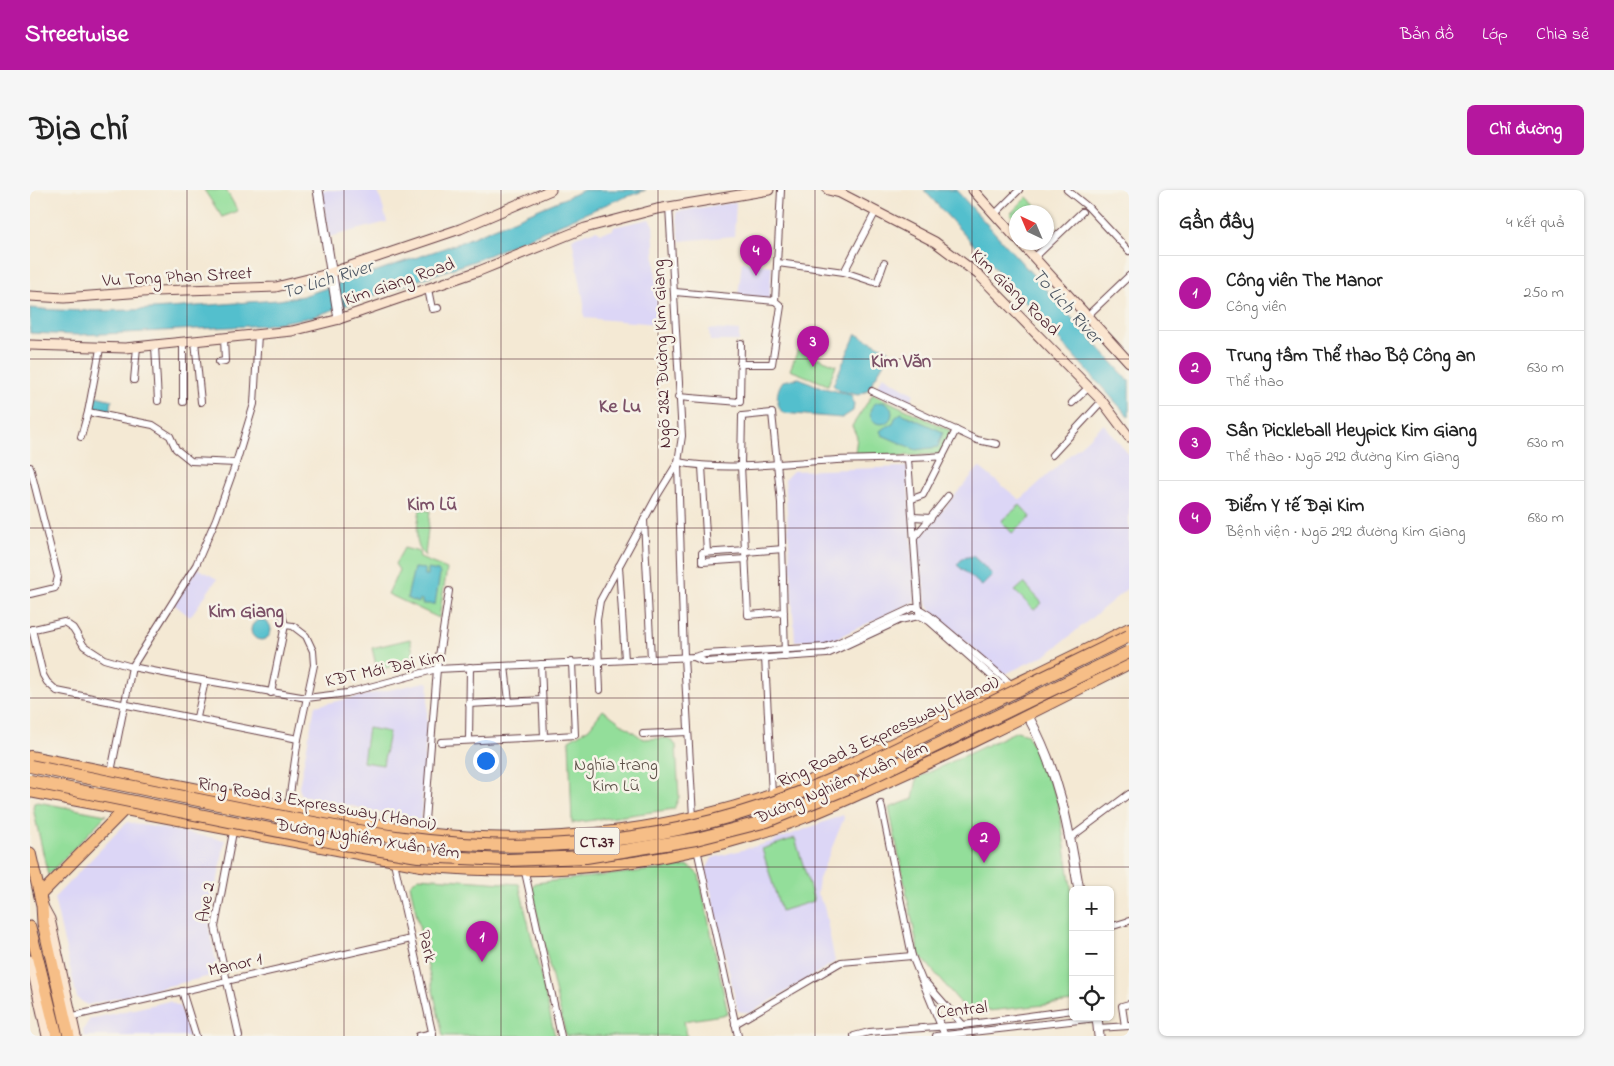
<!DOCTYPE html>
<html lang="vi">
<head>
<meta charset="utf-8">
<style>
  :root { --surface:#fff; --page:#f6f6f6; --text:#222; --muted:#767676; --line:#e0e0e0; --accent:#b5179e }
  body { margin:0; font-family:"Indie Flower",sans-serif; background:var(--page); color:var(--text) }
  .controls { position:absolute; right:15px; bottom:15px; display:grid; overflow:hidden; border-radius:8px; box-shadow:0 1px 4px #0004 }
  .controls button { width:45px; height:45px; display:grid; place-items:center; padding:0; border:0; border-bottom:1px solid var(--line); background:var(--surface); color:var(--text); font:25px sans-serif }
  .compass { position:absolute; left:979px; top:15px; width:45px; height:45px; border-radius:50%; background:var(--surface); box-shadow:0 1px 4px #0004; rotate:316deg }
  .you { position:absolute; left:455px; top:570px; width:18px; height:18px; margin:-12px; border:4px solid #fff; border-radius:50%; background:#1a73e8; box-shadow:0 0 0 8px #1a73e833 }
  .badge { display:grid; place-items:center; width:32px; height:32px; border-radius:50%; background:var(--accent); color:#fff; font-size:16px; font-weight:700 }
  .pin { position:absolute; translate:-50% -41px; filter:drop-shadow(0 1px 2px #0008) }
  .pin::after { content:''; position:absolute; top:26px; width:18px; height:15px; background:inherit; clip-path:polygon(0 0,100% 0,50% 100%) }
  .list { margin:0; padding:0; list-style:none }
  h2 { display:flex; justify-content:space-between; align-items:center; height:65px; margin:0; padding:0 20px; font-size:21px }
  h2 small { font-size:16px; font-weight:400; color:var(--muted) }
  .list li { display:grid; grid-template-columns:32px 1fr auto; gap:15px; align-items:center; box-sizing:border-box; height:75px; padding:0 20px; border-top:1px solid var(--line) }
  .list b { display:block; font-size:19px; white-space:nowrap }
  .list p { margin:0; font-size:16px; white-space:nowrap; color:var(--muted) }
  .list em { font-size:16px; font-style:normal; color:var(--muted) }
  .icon { flex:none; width:28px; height:28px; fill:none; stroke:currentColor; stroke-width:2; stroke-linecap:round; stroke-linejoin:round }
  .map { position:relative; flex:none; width:1099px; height:846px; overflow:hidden; border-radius:8px }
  header { display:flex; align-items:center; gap:30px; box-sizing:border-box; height:70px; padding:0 25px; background:var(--accent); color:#fff }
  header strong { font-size:24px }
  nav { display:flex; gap:28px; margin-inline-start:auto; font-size:18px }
  .intro { display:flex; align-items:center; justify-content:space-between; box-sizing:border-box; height:120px; padding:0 30px }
  h1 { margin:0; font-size:35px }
  .button { padding:12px 22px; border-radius:8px; background:var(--accent); color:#fff; font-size:18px; font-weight:700 }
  main { display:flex; gap:30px; padding:0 30px }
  aside { flex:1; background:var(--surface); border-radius:8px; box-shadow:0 1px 4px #0004 }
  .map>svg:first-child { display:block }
  .built { fill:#dcd6f6 }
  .green { fill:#93de9a; stroke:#6e7e62 }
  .water { fill:#53bfcd; stroke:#4e6f7c }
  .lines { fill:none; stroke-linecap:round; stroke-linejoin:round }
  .minor-casing { stroke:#643d44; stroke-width:8 }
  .tertiary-casing { stroke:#643d44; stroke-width:11 }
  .secondary-casing { stroke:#643d44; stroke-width:11 }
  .primary-casing { stroke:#643d44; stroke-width:12 }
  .trunk-casing { stroke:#643d44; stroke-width:13 }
  .minor { stroke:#fff; stroke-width:6 }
  .tertiary { stroke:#fff; stroke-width:9 }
  .secondary { stroke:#fbe5cf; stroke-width:9 }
  .primary { stroke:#f6be87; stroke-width:10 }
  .trunk { stroke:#f6be87; stroke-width:11 }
  .motorway-bridge-casing { stroke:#643d44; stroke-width:14; stroke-linecap:butt }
  .motorway-bridge { stroke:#f6be87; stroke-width:12 }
  .grid { fill:none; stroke:#4a1f2b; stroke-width:1; stroke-opacity:0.55 }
  .labels { text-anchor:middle; stroke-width:5; stroke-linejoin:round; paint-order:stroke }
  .shield { fill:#f7f3e8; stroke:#7e5f64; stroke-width:1 }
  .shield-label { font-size:16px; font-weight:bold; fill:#4a1f2b }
  .street-label { font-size:18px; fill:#4a1f2b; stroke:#f7f3e8 }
  .park-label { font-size:18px; fill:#5c4f47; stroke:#f7f3e8 }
  .water-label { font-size:19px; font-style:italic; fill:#4d5764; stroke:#f7f3e8 }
  .neighbourhood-label { font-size:19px; font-weight:bold; fill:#7b5067; stroke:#f7f3e8 }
  .quarter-label { font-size:20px; font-weight:bold; fill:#7b5067; stroke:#f7f3e8 }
</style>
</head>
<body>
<header>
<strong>Streetwise</strong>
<nav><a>Bản đồ</a><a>Lớp</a><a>Chia sẻ</a></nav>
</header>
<div class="intro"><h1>Địa chỉ</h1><a class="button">Chỉ đường</a></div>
<main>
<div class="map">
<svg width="1099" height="846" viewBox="0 0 1099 846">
  <rect width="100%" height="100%" fill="#f7f3e8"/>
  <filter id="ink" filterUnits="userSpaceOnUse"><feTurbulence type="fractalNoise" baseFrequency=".02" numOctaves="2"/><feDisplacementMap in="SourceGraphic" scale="10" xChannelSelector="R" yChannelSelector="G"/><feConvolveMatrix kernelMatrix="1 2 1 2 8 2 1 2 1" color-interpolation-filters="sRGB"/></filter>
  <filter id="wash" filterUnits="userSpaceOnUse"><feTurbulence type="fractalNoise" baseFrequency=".0096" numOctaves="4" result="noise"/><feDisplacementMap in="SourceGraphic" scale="20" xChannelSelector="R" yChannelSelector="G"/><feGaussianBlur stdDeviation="1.12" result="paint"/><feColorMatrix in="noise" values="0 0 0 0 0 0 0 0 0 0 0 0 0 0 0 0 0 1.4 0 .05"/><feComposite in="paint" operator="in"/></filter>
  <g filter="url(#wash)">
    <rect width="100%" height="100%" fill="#f4e9d4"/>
    <g class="built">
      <polygon points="291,0 345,0 350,7 357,32 299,47"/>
      <polygon points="706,12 704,46 650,51 646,22"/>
      <polygon points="619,29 623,33 628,134 554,128 554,113 542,48 567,40 570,43 583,40 584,37"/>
      <polygon points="712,72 742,76 739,109 708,106"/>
      <polygon points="679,139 709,141 709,151 680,151"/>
      <polygon points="853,186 884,204 878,216 849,202 846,199"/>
      <polygon points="1074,234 1099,265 1099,397 1019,463 973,485 901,420 896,413 887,350 949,277 990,310"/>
      <polygon points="877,277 885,411 802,450 765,451 755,289 763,281"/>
      <polygon points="167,378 187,389 160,427 144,414"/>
      <polygon points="395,492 399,493 391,631 271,605 269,597 285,516"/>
      <polygon points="813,625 814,628 789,689 787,704 794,716 805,772 720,823 708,821 676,680 682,668 741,652"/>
      <polygon points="97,632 195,650 179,739 189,784 57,815 47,808 24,708"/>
      <polygon points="139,811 150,817 159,846 54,846 53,840 60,829"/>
    </g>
    <g class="green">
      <polygon points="174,0 196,0 208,21 192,27"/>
      <polygon points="997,7 1012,22 986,22 986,30 980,24"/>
      <polygon points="768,160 806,175 798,195 760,180"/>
      <polygon points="843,204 921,241 911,264 830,268 825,263 827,247 822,236"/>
      <polygon points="990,315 1001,327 982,343 971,331"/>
      <path d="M390,319L400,321L395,366C382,354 388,334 390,319Z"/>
      <polygon points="374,358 389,362 390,368 417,379 409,428 358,404 369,380 365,374"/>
      <polygon points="994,393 1012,413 1004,420 985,401"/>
      <polygon points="380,449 385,471 347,480 342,458"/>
      <polygon points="573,520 613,549 638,548 646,555 649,607 644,619 542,633 539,550 559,538"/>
      <polygon points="338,538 359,542 353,575 333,572"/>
      <polygon points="987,541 997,544 1027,608 1032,637 1043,710 1043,812 939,823 889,764 859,618 883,609 887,588"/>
      <polygon points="8,612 76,625 18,685 3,618 4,613"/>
      <polygon points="765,648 784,711 751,721 732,659"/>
      <polygon points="659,676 669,685 698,824 654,831 657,846 536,846 501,699 505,693"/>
      <polygon points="388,687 489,694 525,846 413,846 380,695"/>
    </g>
    <g class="water">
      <path d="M554,0H616L584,11L447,70L282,127L235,135L96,143L47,145L0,143V118C82,126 167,115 249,110L273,106L429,53Z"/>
      <polygon points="894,0 926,0 1099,191 1099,227"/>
      <polygon points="826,144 858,160 859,165 837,201 828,205 810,201 803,195"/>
      <path d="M769,188L790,197L821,205L824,213L823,221L812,228L753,223C745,214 746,200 753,191Z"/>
      <polygon points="66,206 82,210 80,225 61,219"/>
      <circle cx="851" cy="223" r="11"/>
      <polygon points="871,223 913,242 908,257 886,260 852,245 850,241 855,237 863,234 865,228"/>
      <polygon points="943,366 963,385 952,396 927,375 933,368"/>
      <polygon points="384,378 395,379 395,385 398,385 398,379 408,381 410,384 405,414 392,414 392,410 389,409 388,413 377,408"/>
      <circle cx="231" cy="440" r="10"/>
    </g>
  </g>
  <g filter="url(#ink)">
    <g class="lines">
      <defs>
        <g id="minor">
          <polyline points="1037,0 1058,17 1099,61"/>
          <polyline points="965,24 989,0"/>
          <polyline points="1004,68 1052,22"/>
          <polyline points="748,73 814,82 847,93 854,73"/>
          <polyline points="814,82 846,21"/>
          <polyline points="398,99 402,119 408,118"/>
          <polyline points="645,102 745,111"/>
          <polyline points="1057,126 1099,86"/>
          <polyline points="165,151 171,212"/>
          <polyline points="125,156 128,211"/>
          <polyline points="189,172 195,171 194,148"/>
          <polyline points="710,174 742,174 751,116 745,111 751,0"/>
          <polyline points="104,190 107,157"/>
          <polyline points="842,201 947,250 967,254"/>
          <polyline points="648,207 710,212 711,153"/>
          <polyline points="153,212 153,152"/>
          <polyline points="1042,213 1059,197"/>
          <polyline points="58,222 123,235 140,246 146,259 161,271 206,273"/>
          <polyline points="51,247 58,222 70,159"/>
          <polyline points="1022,265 1072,211"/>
          <polyline points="878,269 889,422"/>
          <path d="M648,272C694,281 743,274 790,271C831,268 872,270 913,266"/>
          <polyline points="648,274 654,467 663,627"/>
          <polyline points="672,276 677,362"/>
          <polyline points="0,277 28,387 25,398 0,404"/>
          <polyline points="882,309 893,305 926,240"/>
          <polyline points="883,327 901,328"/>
          <polyline points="614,330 621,469"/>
          <polyline points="884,348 918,306"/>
          <polyline points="716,360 672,363 672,372 716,369"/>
          <polyline points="716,362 753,359"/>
          <polyline points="589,376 595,470"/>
          <polyline points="251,422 255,435"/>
          <polyline points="754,422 718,425 711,275 712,226 742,223 751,313 755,467"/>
          <polyline points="2,439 13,485 17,492 27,501 268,549"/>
          <polyline points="0,440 34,432 43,438 54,456 74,469 102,477 154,487 277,508 317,503 407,479 664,467 675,464 795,457 807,453 882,418 888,418 899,425 982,495"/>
          <polyline points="664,467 675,472 797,464 870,430 889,426 899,431 975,498"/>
          <polyline points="735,467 742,605"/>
          <polyline points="475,476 479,511"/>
          <polyline points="570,500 567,430 570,411 627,306 648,272 652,246 639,16"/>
          <polyline points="241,503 255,435 263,436 276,446 283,461 284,475 268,549 258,618"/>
          <polyline points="439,514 512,510"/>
          <polyline points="167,527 175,491"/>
          <polyline points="613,544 658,542"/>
          <polyline points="514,547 545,545 542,472"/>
          <polyline points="439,550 440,477"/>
          <polyline points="411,552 514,547 511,474"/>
          <polyline points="81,582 102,477 166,375 186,329 206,273 224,214 228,144"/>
          <polyline points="851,614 882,766 915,846"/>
          <polyline points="203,642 185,737 209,846"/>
          <polyline points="394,643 407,479 419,401"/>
          <polyline points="1040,648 1099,604"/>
          <polyline points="667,659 708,846"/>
          <polyline points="364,672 403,846"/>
          <polyline points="495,682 531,846"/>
          <polyline points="1080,737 1099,731"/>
          <polyline points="896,793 933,835"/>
          <polyline points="152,801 166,846"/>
          <polyline points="39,827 381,749"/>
          <polyline points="705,834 811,772 882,766"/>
          <polyline points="1095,836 1092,816 1099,814"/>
          <polyline points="1068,838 1099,836"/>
          <polyline points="389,846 403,843"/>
          <polyline points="824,846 839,842 933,835 1043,820"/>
          <polyline points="906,846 1067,828"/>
        </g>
        <g id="tertiary">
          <polyline points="288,0 309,129"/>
          <path d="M998,526C1030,585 1038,635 1049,700"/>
          <polyline points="1067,827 1069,846"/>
        </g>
        <g id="secondary">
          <polyline points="798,0 810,3 905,52 949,85 1072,211 1099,247"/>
          <polyline points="943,0 986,48"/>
          <polyline points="990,52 1099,172"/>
          <polyline points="0,106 34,108 126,101 246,97 294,85 430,39 521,0"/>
          <polyline points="0,155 95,158 262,141 306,130 449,81 555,38 627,19 739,0"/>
          <polyline points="13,716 20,729 46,846"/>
          <polyline points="0,770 17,846"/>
        </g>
        <g id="primary">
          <path d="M0,566L394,643C523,657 658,639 779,591C832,570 882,543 933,519C988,492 1044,466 1099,438"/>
          <path d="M0,602L391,676C503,687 616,678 724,645C763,634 800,617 837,601C926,562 1012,518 1099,474"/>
        </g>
        <g id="trunk">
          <polyline points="0,663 12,715 13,733 39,846"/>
          <polyline points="10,705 94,620"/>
          <polyline points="0,737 27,846"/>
        </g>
      </defs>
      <use href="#minor" class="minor-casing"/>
      <use href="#tertiary" class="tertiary-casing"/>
      <use href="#secondary" class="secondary-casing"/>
      <use href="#primary" class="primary-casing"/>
      <use href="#trunk" class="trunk-casing"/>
      <use href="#minor" class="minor"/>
      <use href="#tertiary" class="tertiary"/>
      <use href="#secondary" class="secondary"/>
      <use href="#primary" class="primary"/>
      <use href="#trunk" class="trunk"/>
      <defs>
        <g id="motorway-bridge">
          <path d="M0,576C74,591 148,606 223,621C320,641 418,660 518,655C590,652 665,639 733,616C762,607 791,594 819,582L1099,446"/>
          <polyline points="0,591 314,654 388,666 477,670 556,667 666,649 737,631 825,595 1099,462"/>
        </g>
      </defs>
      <use href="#motorway-bridge" class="motorway-bridge-casing"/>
      <use href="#motorway-bridge" class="motorway-bridge"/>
    </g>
  </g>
  <path class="grid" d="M157,0V846M314,0V846M471,0V846M628,0V846M785,0V846M942,0V846M0,169H1099M0,338H1099M0,508H1099M0,677H1099"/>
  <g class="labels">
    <rect class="shield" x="544.5" y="637.5" width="45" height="27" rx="4"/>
    <g class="shield-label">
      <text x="567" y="657">CT.37</text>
    </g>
    <g class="street-label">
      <text transform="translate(147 86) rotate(-3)" y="6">Vu Tong Phan Street</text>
      <text transform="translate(369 91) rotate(-19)" y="6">Kim Giang Road</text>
      <text transform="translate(986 102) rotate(44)" y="6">Kim Giang Road</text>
      <text transform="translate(631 164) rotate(-92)" y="6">Ngõ 282 Đường Kim Giang</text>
      <text transform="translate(355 478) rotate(-12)" y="6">KĐT Mới Đại Kim</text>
      <text transform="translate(858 541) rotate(-25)" y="6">Ring Road 3 Expressway (Hanoi)</text>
      <text transform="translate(811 592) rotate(-23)" y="6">Đường Nghiêm Xuân Yêm</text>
      <text transform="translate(287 613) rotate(10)" y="6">Ring Road 3 Expressway (Hanoi)</text>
      <text transform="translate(338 648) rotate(9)" y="6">Đường Nghiêm Xuân Yêm</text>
      <text transform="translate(175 712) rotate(-81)" y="6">Ave 2</text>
      <text transform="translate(398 756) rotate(77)" y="6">Park</text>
      <text transform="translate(205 774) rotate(-13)" y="6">Manor 1</text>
      <text transform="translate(932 819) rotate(-6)" y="6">Central</text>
    </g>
    <g class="park-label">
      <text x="586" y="580">Nghĩa trang<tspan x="586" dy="21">Kim Lũ</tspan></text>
    </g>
    <g class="water-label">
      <text transform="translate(297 88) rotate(-17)" y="7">To Lich River</text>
      <text transform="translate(1038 115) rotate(48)" y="7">To Lich River</text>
    </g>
    <g class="neighbourhood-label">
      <text x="871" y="177">Kim Văn</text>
      <text x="402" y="320">Kim Lũ</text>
      <text x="216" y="427">Kim Giang</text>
    </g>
    <g class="quarter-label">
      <text x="590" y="222">Ke Lu</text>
    </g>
  </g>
</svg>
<div class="controls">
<button>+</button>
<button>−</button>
<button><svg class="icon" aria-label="locate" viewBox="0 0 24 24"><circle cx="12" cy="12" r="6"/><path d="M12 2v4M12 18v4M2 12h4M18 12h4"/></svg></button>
</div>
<svg class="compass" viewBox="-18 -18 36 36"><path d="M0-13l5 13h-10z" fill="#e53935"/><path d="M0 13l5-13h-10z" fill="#767676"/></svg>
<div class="you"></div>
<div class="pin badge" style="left:452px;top:772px">1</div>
<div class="pin badge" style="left:954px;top:673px">2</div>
<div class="pin badge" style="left:783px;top:177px">3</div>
<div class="pin badge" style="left:726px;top:86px">4</div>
</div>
<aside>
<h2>Gần đây<small>4 kết quả</small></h2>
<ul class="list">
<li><span class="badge">1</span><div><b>Công viên The Manor</b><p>Công viên</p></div><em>250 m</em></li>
<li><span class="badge">2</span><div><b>Trung tâm Thể thao Bộ Công an</b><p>Thể thao</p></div><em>630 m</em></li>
<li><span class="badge">3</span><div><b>Sân Pickleball Heypick Kim Giang</b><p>Thể thao · Ngõ 292 đường Kim Giang</p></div><em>630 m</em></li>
<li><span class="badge">4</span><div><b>Điểm Y tế Đại Kim</b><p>Bệnh viện · Ngõ 292 đường Kim Giang</p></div><em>680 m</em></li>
</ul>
</aside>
</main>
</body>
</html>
